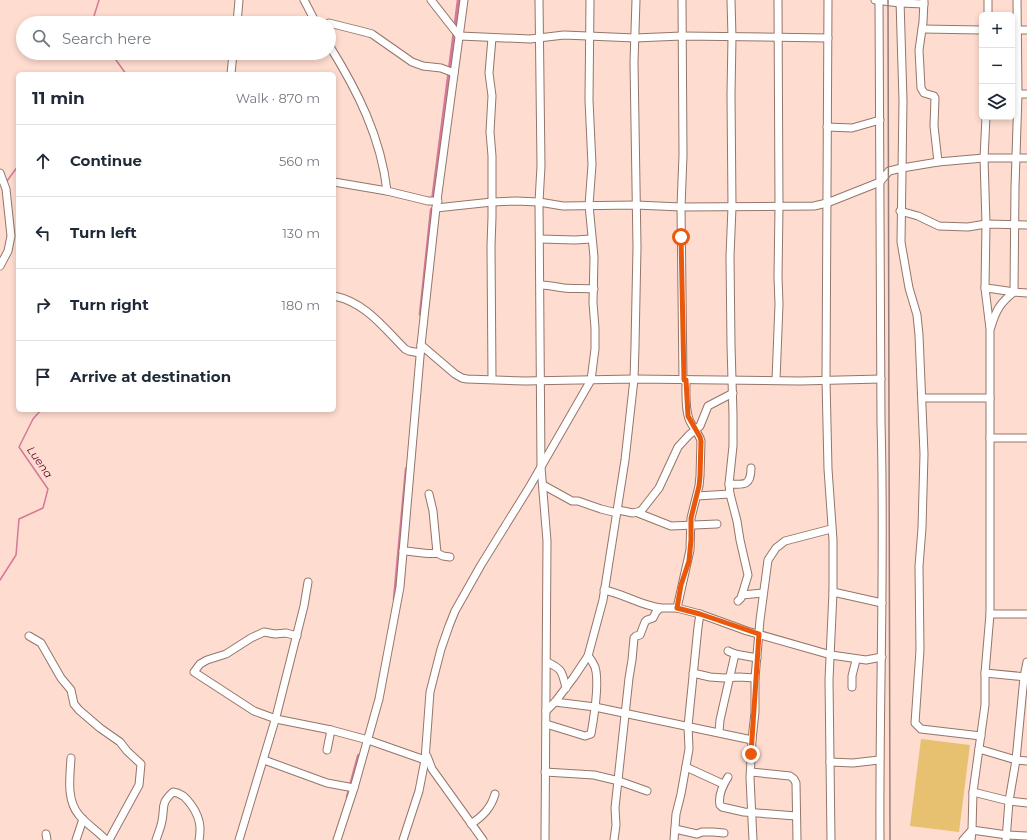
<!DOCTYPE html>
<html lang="en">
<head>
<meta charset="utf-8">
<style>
  :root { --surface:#fff; --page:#f2f2f3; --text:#1f2937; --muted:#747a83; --line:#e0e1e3 }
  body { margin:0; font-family:Montserrat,sans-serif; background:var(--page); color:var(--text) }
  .controls { position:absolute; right:12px; top:12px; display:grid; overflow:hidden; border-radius:6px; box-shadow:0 2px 6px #0003 }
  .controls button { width:36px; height:36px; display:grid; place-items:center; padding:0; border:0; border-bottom:1px solid var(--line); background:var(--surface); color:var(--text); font:20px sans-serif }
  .stop { position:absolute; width:12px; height:12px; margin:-9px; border:3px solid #ea580c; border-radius:50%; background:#fff }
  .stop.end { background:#ea580c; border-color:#fff; box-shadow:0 1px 4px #0008 }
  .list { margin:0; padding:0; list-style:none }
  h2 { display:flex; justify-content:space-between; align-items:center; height:52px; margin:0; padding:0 16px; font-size:17px }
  h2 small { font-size:13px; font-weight:400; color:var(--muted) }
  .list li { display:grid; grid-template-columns:26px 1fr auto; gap:12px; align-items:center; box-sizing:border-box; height:72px; padding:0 16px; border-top:1px solid var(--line) }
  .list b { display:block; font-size:15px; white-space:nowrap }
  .list em { font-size:13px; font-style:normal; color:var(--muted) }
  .icon { flex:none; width:22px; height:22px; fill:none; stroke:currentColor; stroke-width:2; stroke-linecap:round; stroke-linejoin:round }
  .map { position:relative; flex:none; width:1027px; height:840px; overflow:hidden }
  .search { position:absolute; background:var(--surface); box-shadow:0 2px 6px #0003; left:16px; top:16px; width:320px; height:44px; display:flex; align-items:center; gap:10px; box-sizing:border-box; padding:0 14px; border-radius:22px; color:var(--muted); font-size:15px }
  .panel { position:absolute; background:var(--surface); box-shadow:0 2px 6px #0003; left:16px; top:72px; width:320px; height:340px; border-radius:6px }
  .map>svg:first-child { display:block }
  .green { fill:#e7c16f }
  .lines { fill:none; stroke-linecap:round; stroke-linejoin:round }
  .stream { stroke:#d57899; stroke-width:1.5 }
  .canal { stroke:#d57899; stroke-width:4.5 }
  .minor-casing { stroke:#94766a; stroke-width:9 }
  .minor { stroke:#fff; stroke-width:7 }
  .rail { stroke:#957e76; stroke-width:1.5 }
  .route { stroke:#ea580c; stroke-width:5 }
  .labels { text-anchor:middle; stroke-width:3; stroke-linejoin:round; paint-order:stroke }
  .water-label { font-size:11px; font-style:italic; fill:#5e0731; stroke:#fedccf }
</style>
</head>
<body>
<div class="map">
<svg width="1027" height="840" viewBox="0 0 1027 840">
  <rect width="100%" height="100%" fill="#fedccf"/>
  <polygon class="green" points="921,739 970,745 959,832 910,826"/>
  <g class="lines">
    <g class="stream">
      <polyline points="98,23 94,16 99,0"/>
      <polyline points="111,53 126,74"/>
      <polyline points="6,181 7,181 18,166"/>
      <polyline points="0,580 16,555 19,519 43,508 48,489 19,447 33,419 41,410"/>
    </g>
    <g class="canal">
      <polyline points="433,201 459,0"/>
      <polyline points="421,314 432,210"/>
      <polyline points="395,599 407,469"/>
      <polyline points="348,797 359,756"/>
    </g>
    <defs>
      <g id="minor">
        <polyline points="304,0 316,23"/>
        <polyline points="431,0 460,37"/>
        <polyline points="539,0 541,166 539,202 541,467 547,541 545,840"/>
        <polyline points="682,0 683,155 681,207 683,380"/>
        <polyline points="731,0 732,37 731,94 732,207 730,256 731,345 733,415 733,446 729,484 730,494 737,521 740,540 748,575 741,598 738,601"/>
        <polyline points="828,0 826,380 828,469 833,540 833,592 829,680 831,840"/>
        <polyline points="875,0 900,3 924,4"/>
        <path d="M879,0L881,423C885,562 879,701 880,840"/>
        <polyline points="900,0 903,101 901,242 909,288 917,315 919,335 924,454 922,528 919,566 920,650 915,723 921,729 981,736"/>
        <polyline points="924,0 923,22 919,50 921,88 924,93 934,96 935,98 934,126 938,162"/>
        <polyline points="988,0 988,15"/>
        <polyline points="237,23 239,0"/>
        <polyline points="329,23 361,31 372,34 412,62 423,66 441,68 454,73"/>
        <polyline points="922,29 982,30"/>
        <polyline points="1012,30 1027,30"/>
        <polyline points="460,36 530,39 564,35 635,38 682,36 828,38"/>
        <polyline points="492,38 489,73 492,96 490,132 492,156 492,217 491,246 492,379"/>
        <path d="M329,45C357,90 381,137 387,191"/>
        <polyline points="231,74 233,53"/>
        <polyline points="1012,94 1027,94"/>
        <polyline points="827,127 852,128 880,120"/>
        <polyline points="0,173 6,189 11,236 8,251 0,266"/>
        <polyline points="334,182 387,191 428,201 438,201"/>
        <polyline points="436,208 464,0"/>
        <polyline points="900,211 918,216 939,226 968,227 986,224 1027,225"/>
        <polyline points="540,239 575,240 591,239"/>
        <path d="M541,285C549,285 556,287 564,288C574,289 584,288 594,289"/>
        <polyline points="985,288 994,289 1014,292 1015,187 1018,94 1017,0"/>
        <path d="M334,296C365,302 384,328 405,349L409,351L420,353"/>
        <path d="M991,327C996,310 1000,303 1014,292L1027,293"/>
        <polyline points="421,345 455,374 462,378 467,379 525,381 634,379 800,381 881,379"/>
        <polyline points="776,380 779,304 778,277 779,207 778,0"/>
        <polyline points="923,398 990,398"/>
        <polyline points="990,438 1027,438"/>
        <path d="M729,484C744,485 751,486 751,468"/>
        <polyline points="543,485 572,501 578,501 601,509 617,513"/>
        <polyline points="429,494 433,511 437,553"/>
        <polyline points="697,496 730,494"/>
        <polyline points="618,510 633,513 641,511 659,488 678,447 689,435 700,426 708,406 733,393"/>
        <polyline points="638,513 671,526 717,524"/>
        <path d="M403,551C413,551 428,555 437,553L443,556L450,557"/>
        <path d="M604,590C624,594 640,605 660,608"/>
        <polyline points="833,592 882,603"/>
        <polyline points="742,595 763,593"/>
        <path d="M677,608L690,550L691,518L699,486L700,476L701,441C699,433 692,427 689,419C685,409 686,391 686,380"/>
        <polyline points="990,614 1027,614"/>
        <polyline points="29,636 41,643 61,678 71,690 74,704 79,710 100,728 120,742 127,751 141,764 139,785 109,840"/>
        <polyline points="297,636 286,633 275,634 264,632 251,638 226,654 207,660 200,664 194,672 254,711 276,719 331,730 368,740 425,760"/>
        <polyline points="728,651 735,654 757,658"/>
        <path d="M547,662C562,669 562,671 566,688"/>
        <polyline points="693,673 710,677 724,678 739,677 755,678"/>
        <polyline points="985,673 1027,677"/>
        <polyline points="852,687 852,676 856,660"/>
        <polyline points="555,702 595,707 752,740"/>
        <polyline points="546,711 555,702 574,677 588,656 603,600 625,460 634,379 635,346 637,247 634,62 636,0"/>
        <path d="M546,724L585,736L591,734C594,717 600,683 595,667C593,663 591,659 588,656"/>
        <polyline points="719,732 720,720 735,654"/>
        <polyline points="979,749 1016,760 1027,761"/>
        <polyline points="327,750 331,730"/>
        <polyline points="427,756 432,769 483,840"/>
        <path d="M71,758C70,776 66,800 79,815C86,824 98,831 106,840"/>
        <polyline points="264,760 327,783 354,788"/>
        <polyline points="830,762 853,763 879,760"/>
        <polyline points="686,767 723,784"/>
        <polyline points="545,772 594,775 619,781 647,791"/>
        <polyline points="751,772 790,776 794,779 796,783 797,840"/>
        <path d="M728,777C723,785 718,796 720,805L722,807L744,812L796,816"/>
        <polyline points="973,792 1009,801 1027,803"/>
        <path d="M471,824C483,816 491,808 495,794"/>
        <polyline points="675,829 697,834 702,832 713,832 724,833"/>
        <polyline points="46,834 47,840"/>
        <polyline points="76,840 83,819"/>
        <path d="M156,840C158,834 161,827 162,821C165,806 160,804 173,792C187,793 199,814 200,827C200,831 200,836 199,840"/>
        <polyline points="239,840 276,717 304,606 308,582"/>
        <polyline points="337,840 354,788 379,699 400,587 421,345 436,208 492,202 516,201 539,202 563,206 636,205 681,207 814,206 827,203 880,182 889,171 902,168 938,162 984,158 1027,158"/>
        <polyline points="403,840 419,791 425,760 430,692 441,649 449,626 455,611 481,565 530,486 591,380 595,349 595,328 593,303 594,257 589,205 592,165 589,100 590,0"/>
        <polyline points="614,840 616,825 615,808 629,678 632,660 634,638 636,636 640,635 645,622 647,620 653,618 656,612 660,608 677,608 700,614 747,631 831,655 866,660 882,657"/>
        <polyline points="674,840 676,814 681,794 689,749 688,726 698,627 700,614"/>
        <polyline points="753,840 750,778 752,740 755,712 755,678 760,620 768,560 776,548 785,541 831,529"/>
        <polyline points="963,840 972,830 973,792 985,705 985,673 990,614 990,329 985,288 986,224 984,158 986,117"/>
        <polyline points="971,840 972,830 1007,835 1027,836"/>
        <polyline points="1006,840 1009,801 1016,760 1024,677 1027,662"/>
      </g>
    </defs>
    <use href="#minor" class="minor-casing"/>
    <use href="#minor" class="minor"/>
    <polyline class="rail" points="888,0 890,840"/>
  </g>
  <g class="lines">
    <polyline class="route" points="681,237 684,380 686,380 688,416 700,437 701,441 700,476 699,486 691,518 691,540 689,561 681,585 677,608 700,614 759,634 751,754"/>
  </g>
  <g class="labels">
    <g class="water-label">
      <text transform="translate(40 462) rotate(55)" y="4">Luena</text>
    </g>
  </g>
</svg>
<div class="controls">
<button>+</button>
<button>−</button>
<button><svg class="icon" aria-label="layers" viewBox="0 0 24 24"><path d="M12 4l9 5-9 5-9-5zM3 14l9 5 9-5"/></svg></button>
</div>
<div class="stop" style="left:681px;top:237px"></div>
<div class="stop end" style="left:751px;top:754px"></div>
<div class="search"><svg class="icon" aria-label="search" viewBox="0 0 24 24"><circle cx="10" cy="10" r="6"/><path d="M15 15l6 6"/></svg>Search here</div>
<section class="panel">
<h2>11 min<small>Walk · 870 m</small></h2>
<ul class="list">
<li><svg class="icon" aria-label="ahead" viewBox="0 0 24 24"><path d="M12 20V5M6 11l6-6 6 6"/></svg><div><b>Continue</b></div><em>560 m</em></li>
<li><svg class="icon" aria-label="left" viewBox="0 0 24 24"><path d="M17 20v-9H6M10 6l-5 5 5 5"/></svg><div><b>Turn left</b></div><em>130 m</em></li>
<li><svg class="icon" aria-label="right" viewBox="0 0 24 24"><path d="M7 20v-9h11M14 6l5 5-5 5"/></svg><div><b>Turn right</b></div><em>180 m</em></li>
<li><svg class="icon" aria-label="arrive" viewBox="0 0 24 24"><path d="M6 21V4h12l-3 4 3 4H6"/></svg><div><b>Arrive at destination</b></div></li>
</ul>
</section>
</div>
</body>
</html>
